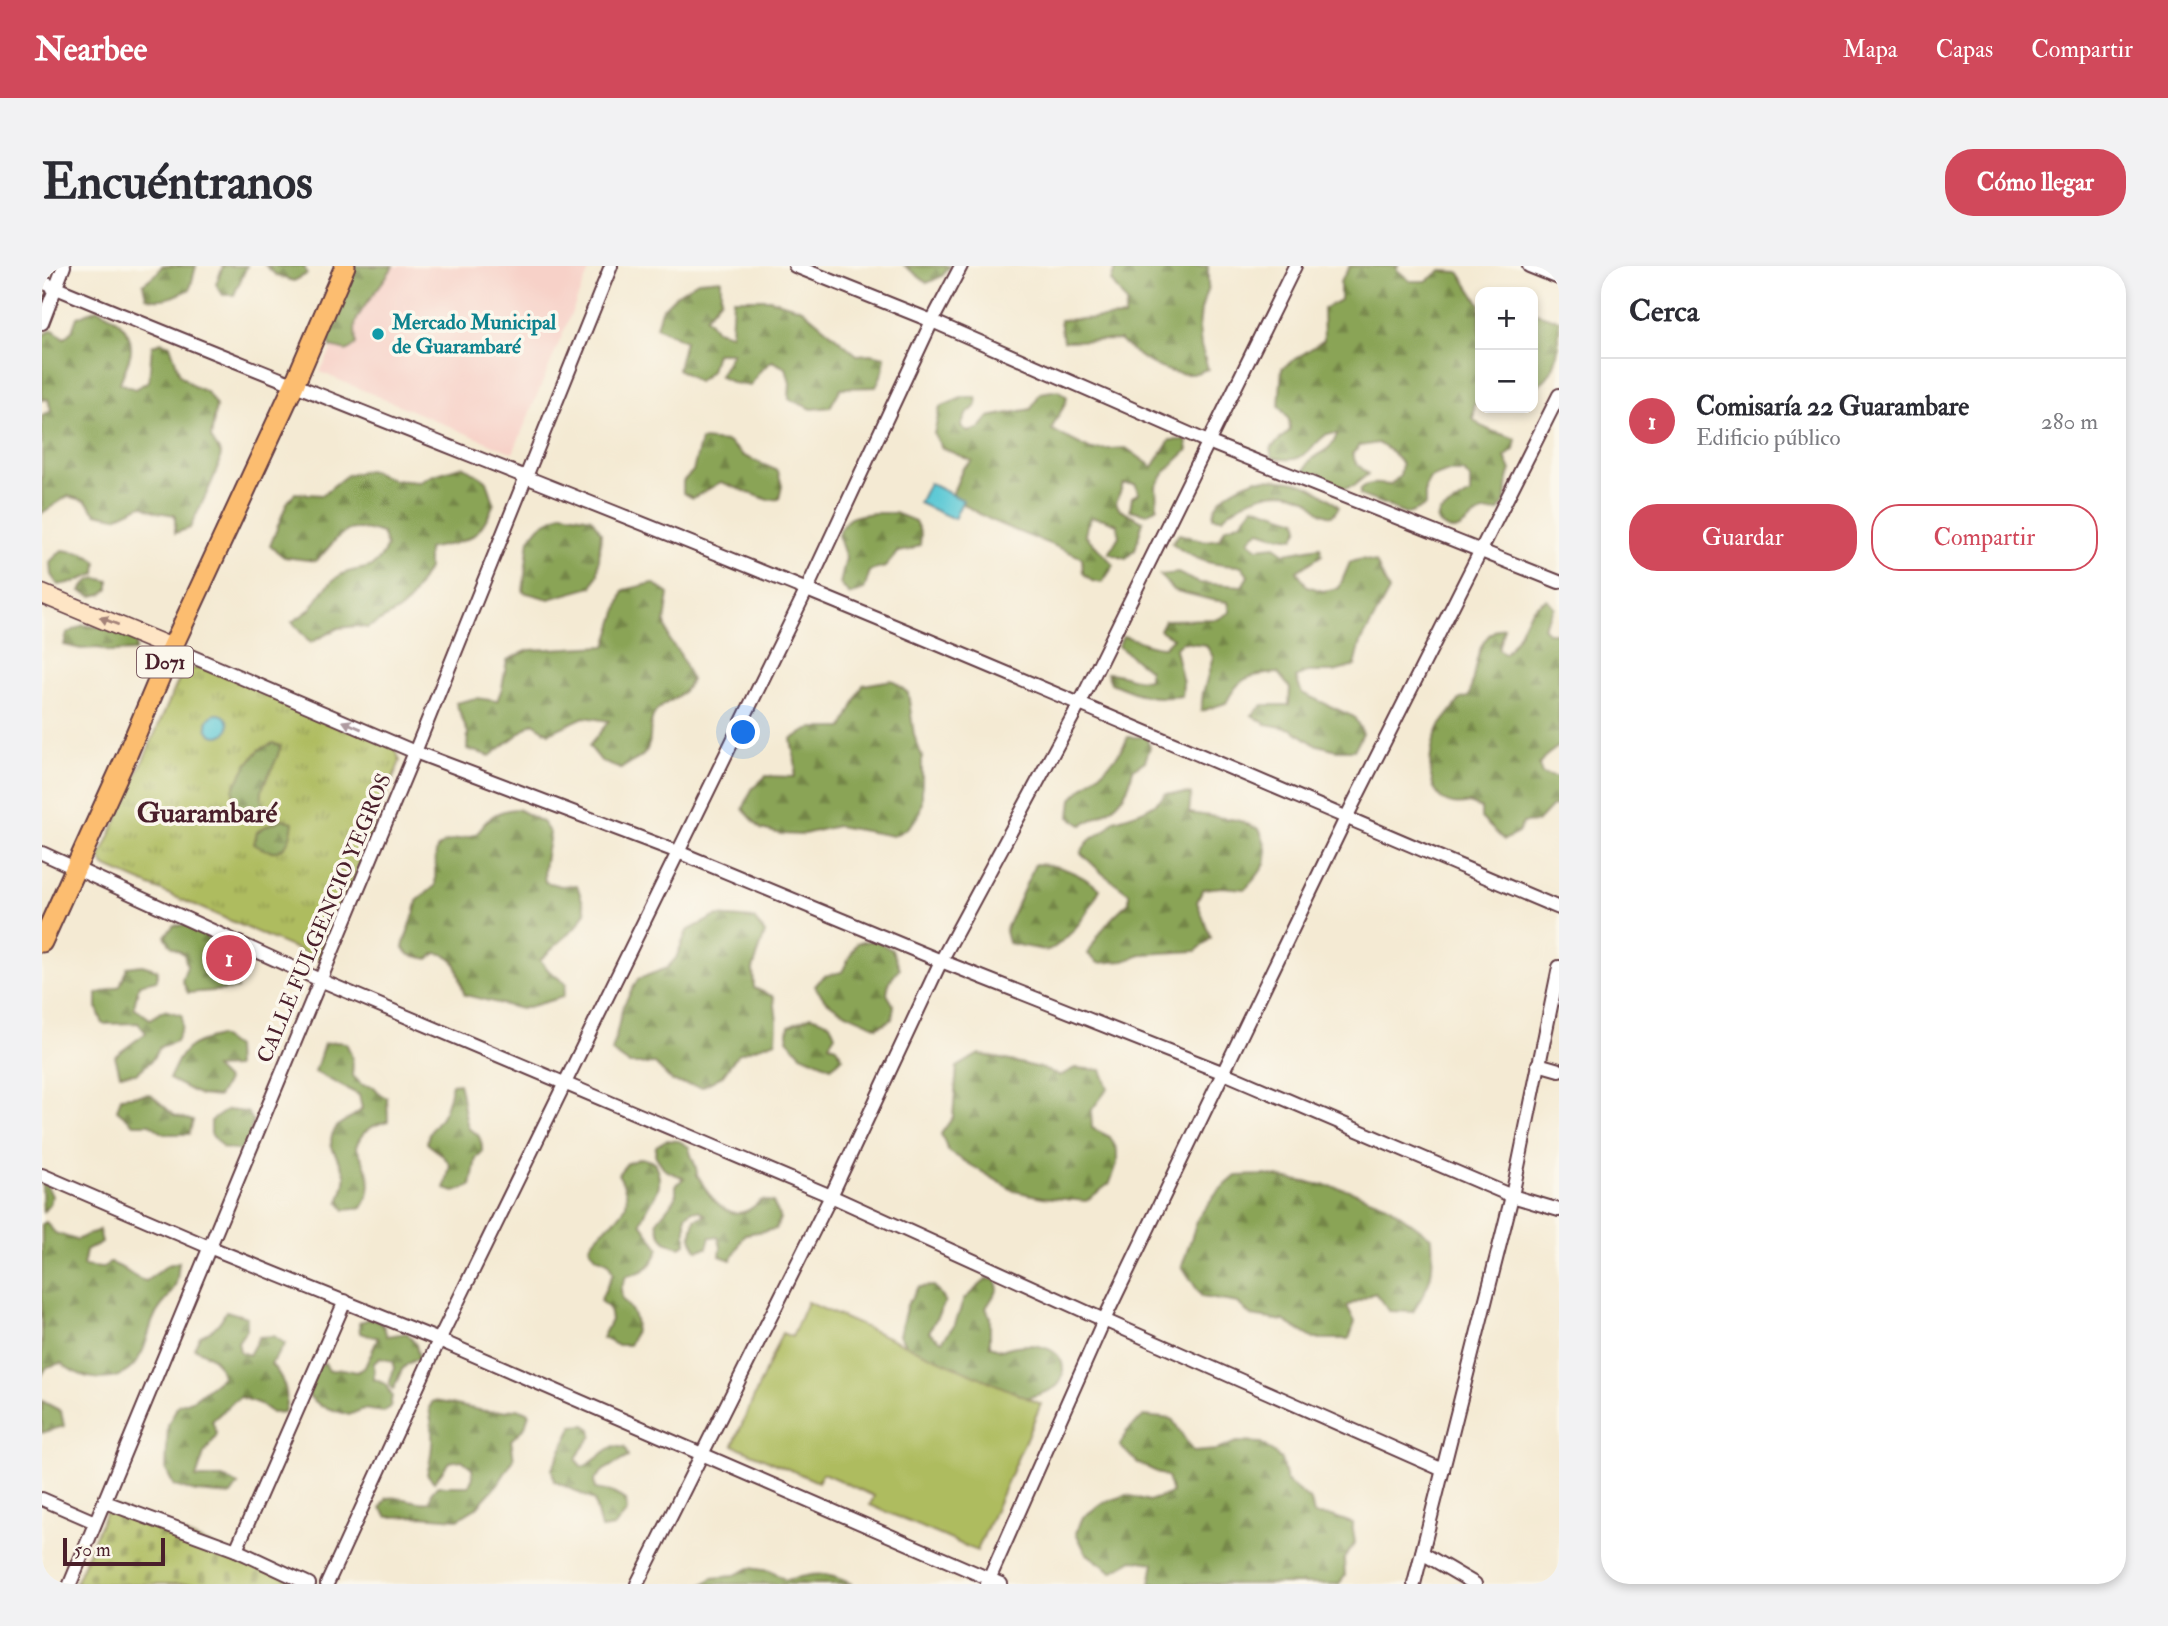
<!DOCTYPE html>
<html lang="es">
<head>
<meta charset="utf-8">
<style>
  :root { --surface:#fff; --page:#f2f2f3; --text:#2b2b33; --muted:#7c7c81; --line:#e1e1e2; --accent:#d1495b }
  body { margin:0; font-family:"IM FELL Double Pica",serif; background:var(--page); color:var(--text) }
  .controls { position:absolute; right:21px; top:21px; display:grid; overflow:hidden; border-radius:14px; box-shadow:0 4px 10px #0003 }
  .controls button { width:63px; height:63px; display:grid; place-items:center; padding:0; border:0; border-bottom:2px solid var(--line); background:var(--surface); color:var(--text); font:35px sans-serif }
  .scale { position:absolute; left:21px; bottom:18px; width:102px; box-sizing:border-box; padding-left:7px; border:4px solid #4a1f2b; border-top:0; font-size:19px; line-height:24px; white-space:nowrap; color:#4a1f2b; -webkit-text-stroke:5px #fbf7ec; paint-order:stroke }
  .you { position:absolute; left:702px; top:467px; width:24px; height:24px; margin:-18px; border:5px solid #fff; border-radius:50%; background:#1a73e8; box-shadow:0 0 0 10px #1a73e833 }
  .badge { display:grid; place-items:center; width:46px; height:46px; border-radius:50%; background:var(--accent); color:#fff; font-size:23px; font-weight:700 }
  .pin { position:absolute; translate:-50% -50%; border:4px solid #fff; box-shadow:0 2px 7px #0006 }
  .list { margin:0; padding:0; list-style:none }
  h2 { display:flex; justify-content:space-between; align-items:center; height:91px; margin:0; padding:0 28px; font-size:30px }
  h2 small { font-size:23px; font-weight:400; color:var(--muted) }
  .list li { display:grid; grid-template-columns:46px 1fr auto; gap:21px; align-items:center; box-sizing:border-box; height:126px; padding:0 28px; border-top:2px solid var(--line) }
  .list b { display:block; font-size:26px; white-space:nowrap }
  .list p { margin:0; font-size:23px; white-space:nowrap; color:var(--muted) }
  .list em { font-size:23px; font-style:normal; color:var(--muted) }
  .actions { display:flex; gap:14px; padding:21px 28px }
  .actions a { flex:1; padding:16px 0; border:2px solid var(--accent); border-radius:28px; text-align:center; font-size:24px; color:var(--accent) }
  .actions .main { background:var(--accent); color:#fff }
  .map { position:relative; flex:none; width:1517px; height:1318px; overflow:hidden; border-radius:28px }
  header { display:flex; align-items:center; gap:42px; box-sizing:border-box; height:98px; padding:0 35px; background:var(--accent); color:#fff }
  header strong { font-size:33px }
  nav { display:flex; gap:38px; margin-inline-start:auto; font-size:24px }
  .intro { display:flex; align-items:center; justify-content:space-between; box-sizing:border-box; height:168px; padding:0 42px }
  h1 { margin:0; font-size:49px }
  .button { padding:18px 32px; border-radius:28px; background:var(--accent); color:#fff; font-size:24px; font-weight:700 }
  main { display:flex; gap:42px; padding:0 42px }
  aside { flex:1; background:var(--surface); border-radius:28px; box-shadow:0 4px 10px #0003 }
  .map>svg:first-child { display:block }
  .built { fill:#f7d1c8 }
  .grass { fill:url(#grass-tufts); stroke:#7c6e45; stroke-width:2 }
  .forest { fill:url(#forest-firs); stroke:#6a6240; stroke-width:2 }
  .cemetery { fill:url(#cemetery-stones); stroke:#7c6e45; stroke-width:2 }
  .pitch { fill:#aebc5f; stroke:#7c6e45; stroke-width:2 }
  .water { fill:#5dc9d5; stroke:#547480; stroke-width:2 }
  .lines { fill:none; stroke-linecap:round; stroke-linejoin:round }
  .minor-casing { stroke:#643d44; stroke-width:16 }
  .secondary-casing { stroke:#643d44; stroke-width:21 }
  .primary-casing { stroke:#643d44; stroke-width:23 }
  .minor { stroke:#fff; stroke-width:12 }
  .secondary { stroke:#fee5c5; stroke-width:18 }
  .primary { stroke:#fcbd6f; stroke-width:19 }
  .oneway { fill:#a48278 }
  .oneway2 { fill:#ae9aa0 }
  .culture-dot { fill:#0f9aa8; stroke:#fbf7ec; stroke-width:2.5 }
  .labels { text-anchor:middle; stroke-width:7; stroke-linejoin:round; paint-order:stroke }
  .shield { fill:#fbf7ec; stroke:#7f6065; stroke-width:2 }
  .shield-label { font-size:19px; font-weight:bold; fill:#4a1f2b }
  .culture-label { font-size:21px; font-weight:bold; fill:#0d838f; stroke:#fbf7ec; text-anchor:start }
  .street-label { font-size:21px; fill:#4a1f2b; stroke:#fbf7ec }
  .district-label { font-size:28px; font-weight:bold; fill:#4a1f2b; stroke:#fbf7ec }
</style>
</head>
<body>
<header>
<strong>Nearbee</strong>
<nav><a>Mapa</a><a>Capas</a><a>Compartir</a></nav>
</header>
<div class="intro"><h1>Encuéntranos</h1><a class="button">Cómo llegar</a></div>
<main>
<div class="map">
<svg width="1517" height="1318" viewBox="0 0 1517 1318">
  <defs>
    <pattern id="grass-tufts" width="24" height="20" patternUnits="userSpaceOnUse" patternTransform="scale(1.75)"><rect width="24" height="20" fill="#aebc5f"/><path d="M3 7l-1-3M5 7V3M7 7l1-3M15 17l-1-3M17 17v-4M19 17l1-3" fill="none" stroke="#90984f"/></pattern>
    <pattern id="forest-firs" width="22" height="20" patternUnits="userSpaceOnUse" patternTransform="scale(1.75)"><rect width="22" height="20" fill="#8aa456"/><path d="M5 1l3.5 6h-7zM16 11l3.5 6h-7z" fill="#738547"/></pattern>
    <pattern id="cemetery-stones" width="16" height="16" patternUnits="userSpaceOnUse" patternTransform="scale(1.75)"><rect width="16" height="16" fill="#aebc5f"/><path d="M2 7V4a2 2 0 0 1 4 0v3zM10 15v-3a2 2 0 0 1 4 0v3z" fill="#90984f"/></pattern>
  </defs>
  <rect width="100%" height="100%" fill="#fbf7ec"/>
  <filter id="ink" filterUnits="userSpaceOnUse"><feTurbulence type="fractalNoise" baseFrequency=".0143" numOctaves="2"/><feDisplacementMap in="SourceGraphic" scale="14" xChannelSelector="R" yChannelSelector="G"/><feConvolveMatrix kernelMatrix="1 2 1 2 8 2 1 2 1" color-interpolation-filters="sRGB"/></filter>
  <filter id="wash" filterUnits="userSpaceOnUse"><feTurbulence type="fractalNoise" baseFrequency=".00686" numOctaves="4" result="noise"/><feDisplacementMap in="SourceGraphic" scale="28" xChannelSelector="R" yChannelSelector="G"/><feGaussianBlur stdDeviation="1.57" result="paint"/><feColorMatrix in="noise" values="0 0 0 0 0 0 0 0 0 0 0 0 0 0 0 0 0 1.4 0 .05"/><feComposite in="paint" operator="in"/></filter>
  <g filter="url(#wash)">
    <rect width="100%" height="100%" fill="#f4ead3"/>
    <polygon class="built" points="330,0 549,0 471,187 278,106"/>
    <polygon class="grass" points="170,400 353,481 358,495 279,694 62,600 58,592 141,404"/>
    <g class="forest">
      <path d="M120,0H154L148,23C134,30 119,37 104,31L101,18L115,7Z"/>
      <polygon points="181,0 205,0 192,29 181,29 174,18"/>
      <polygon points="224,0 262,0 265,8 252,15 235,10"/>
      <path d="M312,0H351C343,16 320,39 314,56C312,62 314,72 314,79L304,85L289,81L284,67Z"/>
      <polygon points="863,0 908,0 900,10 885,17"/>
      <path d="M1074,0H1166V21L1159,44L1157,62L1159,80L1166,103C1161,104 1154,108 1149,108C1123,109 1096,92 1078,74L1021,75L1018,54L1082,51L1085,37L1069,15Z"/>
      <path d="M1308,0H1356L1354,3L1368,15H1384L1399,5L1417,6L1438,38V130L1432,139V154C1446,167 1457,166 1474,173L1472,184L1463,191L1469,204C1461,221 1470,228 1457,245C1451,246 1444,245 1439,247C1424,252 1416,277 1395,255L1397,247L1428,228V213L1422,206H1404L1388,212L1383,222V240C1363,251 1365,250 1346,240C1338,235 1327,234 1318,229V224C1325,215 1338,218 1348,219L1358,210L1360,198L1350,186L1336,177L1318,180L1310,188L1314,197L1326,208L1311,220L1293,225L1278,207L1262,212C1264,182 1287,194 1295,168H1285C1262,186 1263,199 1230,191L1228,183L1248,164L1247,154L1237,140L1240,102L1282,74L1281,43L1298,34V16Z"/>
      <polygon points="679,13 679,33 664,51 674,64 689,68 691,33 728,33 760,43 815,89 828,88 843,91 841,105 834,121 799,122 788,141 770,143 747,133 748,117 744,102 730,95 718,105 708,120 691,117 677,110 690,87 674,87 669,105 656,116 636,103 643,75 614,61 619,44 634,29 656,15"/>
      <path d="M55,43C73,50 90,63 89,84C88,95 81,107 78,117L93,123L107,115L110,80L119,76L128,79L138,109L151,120L165,126L174,140L169,172L179,188C174,213 159,238 148,262L133,267V249L115,246L100,239L74,251L54,247L44,235L26,230L0,247V150L9,145L6,133L0,134V69L11,64L22,72L30,65L35,51Z"/>
      <path d="M1491,46L1517,54C1517,80 1517,110 1491,122Z"/>
      <path d="M1016,124L1025,131C1024,143 1012,151 1010,164L1049,184L1084,182L1111,201L1128,174H1144L1146,184L1124,205L1114,220L1115,241L1105,248L1088,244L1090,231L1097,227L1093,218H1081L1074,237L1078,243L1101,255L1093,284L1084,293L1067,287L1077,270L1075,258L1062,253L1050,251L1045,259L1043,269L1072,299L1060,317L1050,315L1041,307L1040,292C998,271 945,260 910,229L921,202L930,195L900,182L892,168L898,141L922,131H934L935,139L924,149L919,160L926,166L937,163L947,151L989,143L998,127Z"/>
      <polygon points="659,174 686,176 702,190 736,205 740,220 737,233 726,234 679,216 651,232 641,227 641,215 651,205"/>
      <path d="M421,200L445,215L452,237C435,277 427,274 386,283V303L367,336L358,344L325,362L315,360L296,362L268,377L250,356C256,352 263,348 268,343C278,331 284,318 297,310C320,297 330,312 345,280L340,267C299,256 301,268 274,295L242,291L228,280L245,237L253,227L280,229L305,209L327,204L351,214L378,216L389,210Z"/>
      <path d="M1215,213C1251,213 1269,215 1297,241L1290,250C1269,245 1276,238 1263,232C1235,217 1200,234 1180,252L1171,251C1172,230 1197,219 1215,213Z"/>
      <path d="M1212,240L1255,254L1257,262L1252,272L1230,269L1218,265L1212,268L1207,275L1215,282L1233,280L1243,287L1278,281L1280,289L1255,305L1265,320L1281,325L1297,322L1308,296L1320,293L1334,296L1347,325L1319,376L1313,400L1292,406H1266L1254,412L1260,427L1312,451L1321,467L1312,484H1295L1272,478L1250,463L1224,458L1210,449L1221,439H1247L1248,422L1236,407C1207,410 1198,409 1184,437L1159,445L1161,427L1171,391L1164,379L1140,376L1133,383L1141,417L1140,430C1109,434 1097,429 1069,417L1065,407C1083,407 1090,416 1107,413V404L1076,380L1081,370C1096,373 1106,381 1122,381L1131,372L1118,364L1123,354L1176,353L1188,346L1186,336L1170,334L1131,324L1118,309L1136,307L1156,317L1200,320L1206,310L1200,300C1172,300 1152,295 1130,277L1137,268L1163,275L1178,273L1183,262L1199,256Z"/>
      <polygon points="521,247 549,252 559,266 556,308 550,321 507,333 481,326 487,273 498,260"/>
      <path d="M832,247H853L873,255L879,268L878,279L868,284L856,286L843,301L828,305L822,324L808,329L798,318L804,292L796,269C804,249 812,250 832,247Z"/>
      <polygon points="20,284 42,287 55,296 54,308 33,316 16,319 9,309 8,296"/>
      <path d="M55,312L67,315V322L60,328L50,330L39,325C43,317 47,314 55,312Z"/>
      <path d="M611,317L627,328L623,356L627,374L638,388L649,414C639,435 625,432 613,447C604,459 613,475 602,488C597,494 585,498 579,503L560,496L547,480L567,455L542,451L507,467L491,457L448,490L425,483L426,467L414,437L434,432L455,435L460,422L465,394L487,384L564,380L582,324Z"/>
      <path d="M1505,333L1512,341L1501,361L1507,367H1517V480L1505,489L1497,499L1500,508L1517,512V541L1510,540L1495,556L1481,557L1476,567L1462,574L1439,552V542L1427,537C1382,549 1382,488 1398,460C1404,451 1412,443 1418,433L1427,431C1434,408 1432,368 1462,361L1456,383L1462,388C1485,367 1476,347 1505,333Z"/>
      <polygon points="41,359 64,362 94,373 93,385 68,386 56,382 39,383 22,379 25,368"/>
      <polygon points="850,414 866,427 872,469 880,491 880,536 876,551 864,563 851,570 795,560 758,569 739,568 719,563 701,543 710,523 724,510 752,511 754,501 749,473 770,462 801,462 821,419"/>
      <path d="M1086,471H1104L1108,481L1103,495L1091,503C1085,538 1069,544 1040,559L1028,551L1030,533C1049,512 1075,498 1086,471Z"/>
      <path d="M231,477L238,480C237,494 226,507 221,521C217,532 223,542 219,554L199,552L192,548L191,523L206,497L218,483Z"/>
      <path d="M1124,527L1149,528L1147,547L1195,554L1217,563C1231,591 1225,601 1203,623L1180,621L1161,623L1155,636L1169,672L1154,685L1102,688L1082,695L1056,697L1046,688C1057,666 1068,652 1087,636V627L1061,608L1039,587C1050,564 1060,573 1072,554C1092,548 1111,544 1124,527Z"/>
      <path d="M475,543L500,556L508,567C506,584 500,599 503,616L519,620L535,619L544,646L535,660L498,694L507,705L524,718L521,731L479,743L423,729C414,709 420,689 394,687L387,693L368,689L361,682C364,665 373,653 375,635L393,620C394,613 392,587 395,583C405,571 424,575 435,567C438,565 440,561 442,558C452,547 461,544 475,543Z"/>
      <path d="M241,553L251,556C248,582 237,594 212,578L215,566L226,559Z"/>
      <path d="M993,598C1017,598 1039,608 1058,623C1045,648 1031,671 1006,685L966,677L963,665Z"/>
      <polygon points="674,650 712,653 723,667 711,703 712,722 732,731 735,756 734,775 696,788 680,810 660,821 631,816 613,798 587,798 570,786 581,740 596,713 625,702 634,692 645,665"/>
      <polygon points="132,659 146,659 161,664 170,680 164,693 177,703 197,706 195,723 146,727 140,714 145,700 142,688 129,680 123,670"/>
      <path d="M833,674L850,684L858,702L847,716L845,728L852,740L850,753L835,761C812,749 786,744 773,720L782,710L800,706L815,677Z"/>
      <polygon points="100,699 116,704 115,714 97,718 92,741 108,753 122,744 140,749 140,761 134,775 118,781 109,795 95,807 78,808 73,790 104,767 96,757 61,758 55,742 55,728 78,720 85,701"/>
      <polygon points="769,750 788,757 793,769 787,778 794,781 801,792 789,801 759,788 745,773 747,760"/>
      <path d="M177,770L193,781L194,801L172,802L185,815L176,831L158,829L127,813C142,781 143,779 177,770Z"/>
      <path d="M294,776L304,777C310,789 312,796 310,809L320,819L332,821L339,829L345,832L346,855C328,860 320,864 314,881C326,903 335,919 320,942L303,944L297,936C300,927 305,917 303,908C300,892 280,880 294,862C300,854 312,852 320,843L317,829L273,806L282,778Z"/>
      <polygon points="937,788 999,802 1018,810 1033,802 1059,804 1066,822 1049,845 1050,862 1068,871 1075,884 1075,898 1068,917 1044,935 1000,931 972,925 906,885 899,868 911,851 915,801"/>
      <path d="M417,817C422,833 421,848 427,863C438,868 440,874 440,886L434,892L429,920L413,926L403,923L408,899C403,889 394,885 385,877C387,861 394,861 401,847C406,838 407,828 410,818Z"/>
      <polygon points="108,828 132,849 151,855 147,868 122,868 108,858 92,858 75,844 79,831"/>
      <polygon points="185,844 205,846 211,855 207,871 199,885 181,882 169,868 169,855"/>
      <path d="M624,874L637,875L647,881C648,891 655,898 655,909C660,915 662,922 667,928C685,950 700,954 719,934L731,936L738,952L734,963L703,968L689,994L678,990L679,981L676,971H668L665,982L655,984L649,972L653,953L664,949L659,945L651,944L644,949V978L638,981C622,977 617,971 615,955L634,931V919L642,912L623,904L613,889L614,880Z"/>
      <path d="M599,892L612,896C626,926 608,930 599,957L617,982C611,1000 602,1007 584,1010L579,1023L580,1033C595,1048 598,1060 587,1079H575L560,1072L569,1054L567,1042L558,1035L571,1007L566,996L554,991L547,981C563,952 602,950 576,908L585,897Z"/>
      <path d="M1223,909L1304,923L1345,939L1390,972C1392,1007 1390,1016 1371,1046L1347,1045L1333,1027L1305,1040L1313,1056L1307,1073H1272L1242,1055L1209,1050L1196,1037L1160,1031L1140,1000L1156,952L1174,927L1194,910Z"/>
      <polygon points="0,912 2,913 10,930 8,938 1,946"/>
      <path d="M4,956L13,967L34,974L57,964L60,976L44,985L41,1000L59,1002L68,997C87,1002 86,1011 104,1015L126,999L137,996C136,1002 136,1011 134,1017C130,1030 116,1041 111,1054C106,1066 105,1079 98,1090C81,1122 42,1116 19,1097L5,1101L0,1109V958Z"/>
      <path d="M945,1013L954,1014L956,1023L944,1042L948,1051V1080L960,1084C979,1075 1023,1076 1021,1106C1021,1111 1019,1116 1015,1120C1007,1127 989,1130 978,1134L870,1088L857,1069L865,1039L876,1021L892,1020L903,1036L887,1066L900,1075L913,1058L922,1033Z"/>
      <path d="M184,1045L205,1051V1063L196,1076L198,1086L207,1089L217,1071L232,1070L243,1078L229,1098C242,1112 248,1128 242,1146L230,1147L218,1138L199,1131L192,1135L170,1155L175,1169L162,1188L154,1212H181L196,1219L189,1229L154,1226L132,1220L124,1204L126,1159L136,1139L152,1133L180,1111C177,1093 169,1090 152,1082L158,1070C172,1064 178,1058 184,1045Z"/>
      <path d="M326,1053L336,1054L342,1061L345,1070L365,1067L374,1079L377,1092C356,1101 360,1106 351,1124L347,1119L352,1102L350,1095L338,1092L332,1097V1113L343,1118L350,1130L348,1141L342,1146L321,1143L307,1149L279,1140L268,1131L262,1122L272,1100L283,1097L287,1105L301,1103L315,1106L323,1101L336,1072L318,1067L317,1057Z"/>
      <polygon points="0,1135 19,1145 22,1160 0,1167"/>
      <path d="M391,1135C423,1138 444,1152 476,1142L487,1147L483,1161L469,1174L472,1193L456,1218L434,1242L416,1253L379,1250L346,1251L339,1242L345,1232C361,1229 373,1239 388,1236L390,1225L396,1220H427L431,1211L430,1202L420,1194L407,1196L392,1216L385,1208C391,1186 392,1164 387,1142Z"/>
      <polygon points="1102,1150 1130,1153 1151,1186 1175,1184 1194,1176 1219,1177 1239,1193 1244,1215 1269,1235 1272,1249 1290,1250 1310,1257 1313,1277 1302,1293 1303,1310 1297,1318 1108,1318 1112,1297 1091,1294 1070,1306 1044,1287 1034,1267 1041,1251 1061,1237 1085,1229 1107,1235 1130,1227 1125,1211 1096,1197 1078,1180 1085,1165"/>
      <path d="M543,1159L549,1163L550,1170L539,1184L534,1194L540,1201C552,1197 560,1186 572,1180L583,1182L586,1191L562,1204L552,1214L553,1223L569,1226L584,1234L585,1246L572,1261L559,1263L552,1234L512,1215L510,1203L531,1160Z"/>
      <path d="M707,1302L728,1305L744,1314C773,1307 782,1305 810,1318H662L670,1312L691,1310Z"/>
    </g>
    <polygon class="cemetery" points="67,1238 267,1318 33,1318"/>
    <polygon class="pitch" points="765,1036 999,1138 935,1285 828,1239 832,1230 781,1207 776,1216 691,1179 740,1067 750,1071"/>
    <g class="water">
      <polygon points="887,217 921,234 912,253 877,237"/>
      <circle cx="176" cy="459" r="11"/>
    </g>
  </g>
  <g filter="url(#ink)">
    <g class="lines">
      <defs>
        <g id="minor">
          <polyline points="753,0 890,55 1166,176 1517,316"/>
          <polyline points="1487,0 1517,12"/>
          <path d="M0,16C254,122 511,220 765,324C1017,427 1266,536 1517,642"/>
          <polyline points="0,57 22,0"/>
          <polyline points="130,382 373,486 636,586 899,695 1182,807 1470,930 1517,944"/>
          <polyline points="0,587 278,714 789,930 1062,1054 1401,1204"/>
          <polyline points="1496,798 1517,804"/>
          <polyline points="0,909 167,981 397,1074 959,1318"/>
          <polyline points="0,1233 53,1256"/>
          <polyline points="63,1236 194,1284 267,1318"/>
          <polyline points="194,1284 303,1035"/>
          <polyline points="1380,1287 1433,1318"/>
          <polyline points="28,1318 373,486 569,0"/>
          <polyline points="285,1318 397,1074 765,323 890,55 919,0"/>
          <polyline points="595,1318 789,930 899,695 1038,437 1253,0"/>
          <polyline points="945,1318 1062,1054 1304,552 1517,129"/>
          <polyline points="1372,1318 1470,930 1517,701"/>
        </g>
        <polyline id="secondary" points="0,328 130,382"/>
        <polyline id="primary" points="0,676 85,489 130,382 252,119 303,0"/>
      </defs>
      <use href="#minor" class="minor-casing"/>
      <use href="#secondary" class="secondary-casing"/>
      <use href="#primary" class="primary-casing"/>
      <use href="#minor" class="minor"/>
      <use href="#secondary" class="secondary"/>
      <use href="#primary" class="primary"/>
    </g>
    <defs><path id="oneway-solid" d="M-6-.8H1V-3.2L6.5 0L1 3.2V.8H-6Z" transform="scale(1.75)"/></defs>
    <use class="oneway" href="#oneway-solid" transform="translate(67 355) rotate(-158)"/>
    <use class="oneway2" href="#oneway-solid" transform="translate(310 459) rotate(-157)"/>
  </g>
  <circle class="culture-dot" cx="336" cy="68" r="7"/>
  <g class="labels">
    <rect class="shield" x="95" y="380.5" width="56" height="31" rx="5"/>
    <g class="shield-label">
      <text x="123" y="403">D071</text>
    </g>
    <g class="culture-label">
      <text x="350" y="63">Mercado Municipal<tspan x="350" dy="24">de Guarambaré</tspan></text>
    </g>
    <g class="street-label">
      <text transform="translate(282 652) rotate(-67)" y="7">CALLE FULGENCIO YEGROS</text>
    </g>
    <g class="district-label">
      <text x="165" y="556">Guarambaré</text>
    </g>
  </g>
</svg>
<div class="controls">
<button>+</button>
<button>−</button>
</div>
<div class="scale">50 m</div>
<div class="you"></div>
<div class="pin badge" style="left:187px;top:692px">1</div>
</div>
<aside>
<h2>Cerca<small></small></h2>
<ul class="list">
<li><span class="badge">1</span><div><b>Comisaría 22 Guarambare</b><p>Edificio público</p></div><em>280 m</em></li>
</ul>
<div class="actions"><a class="main">Guardar</a><a>Compartir</a></div>
</aside>
</main>
</body>
</html>
